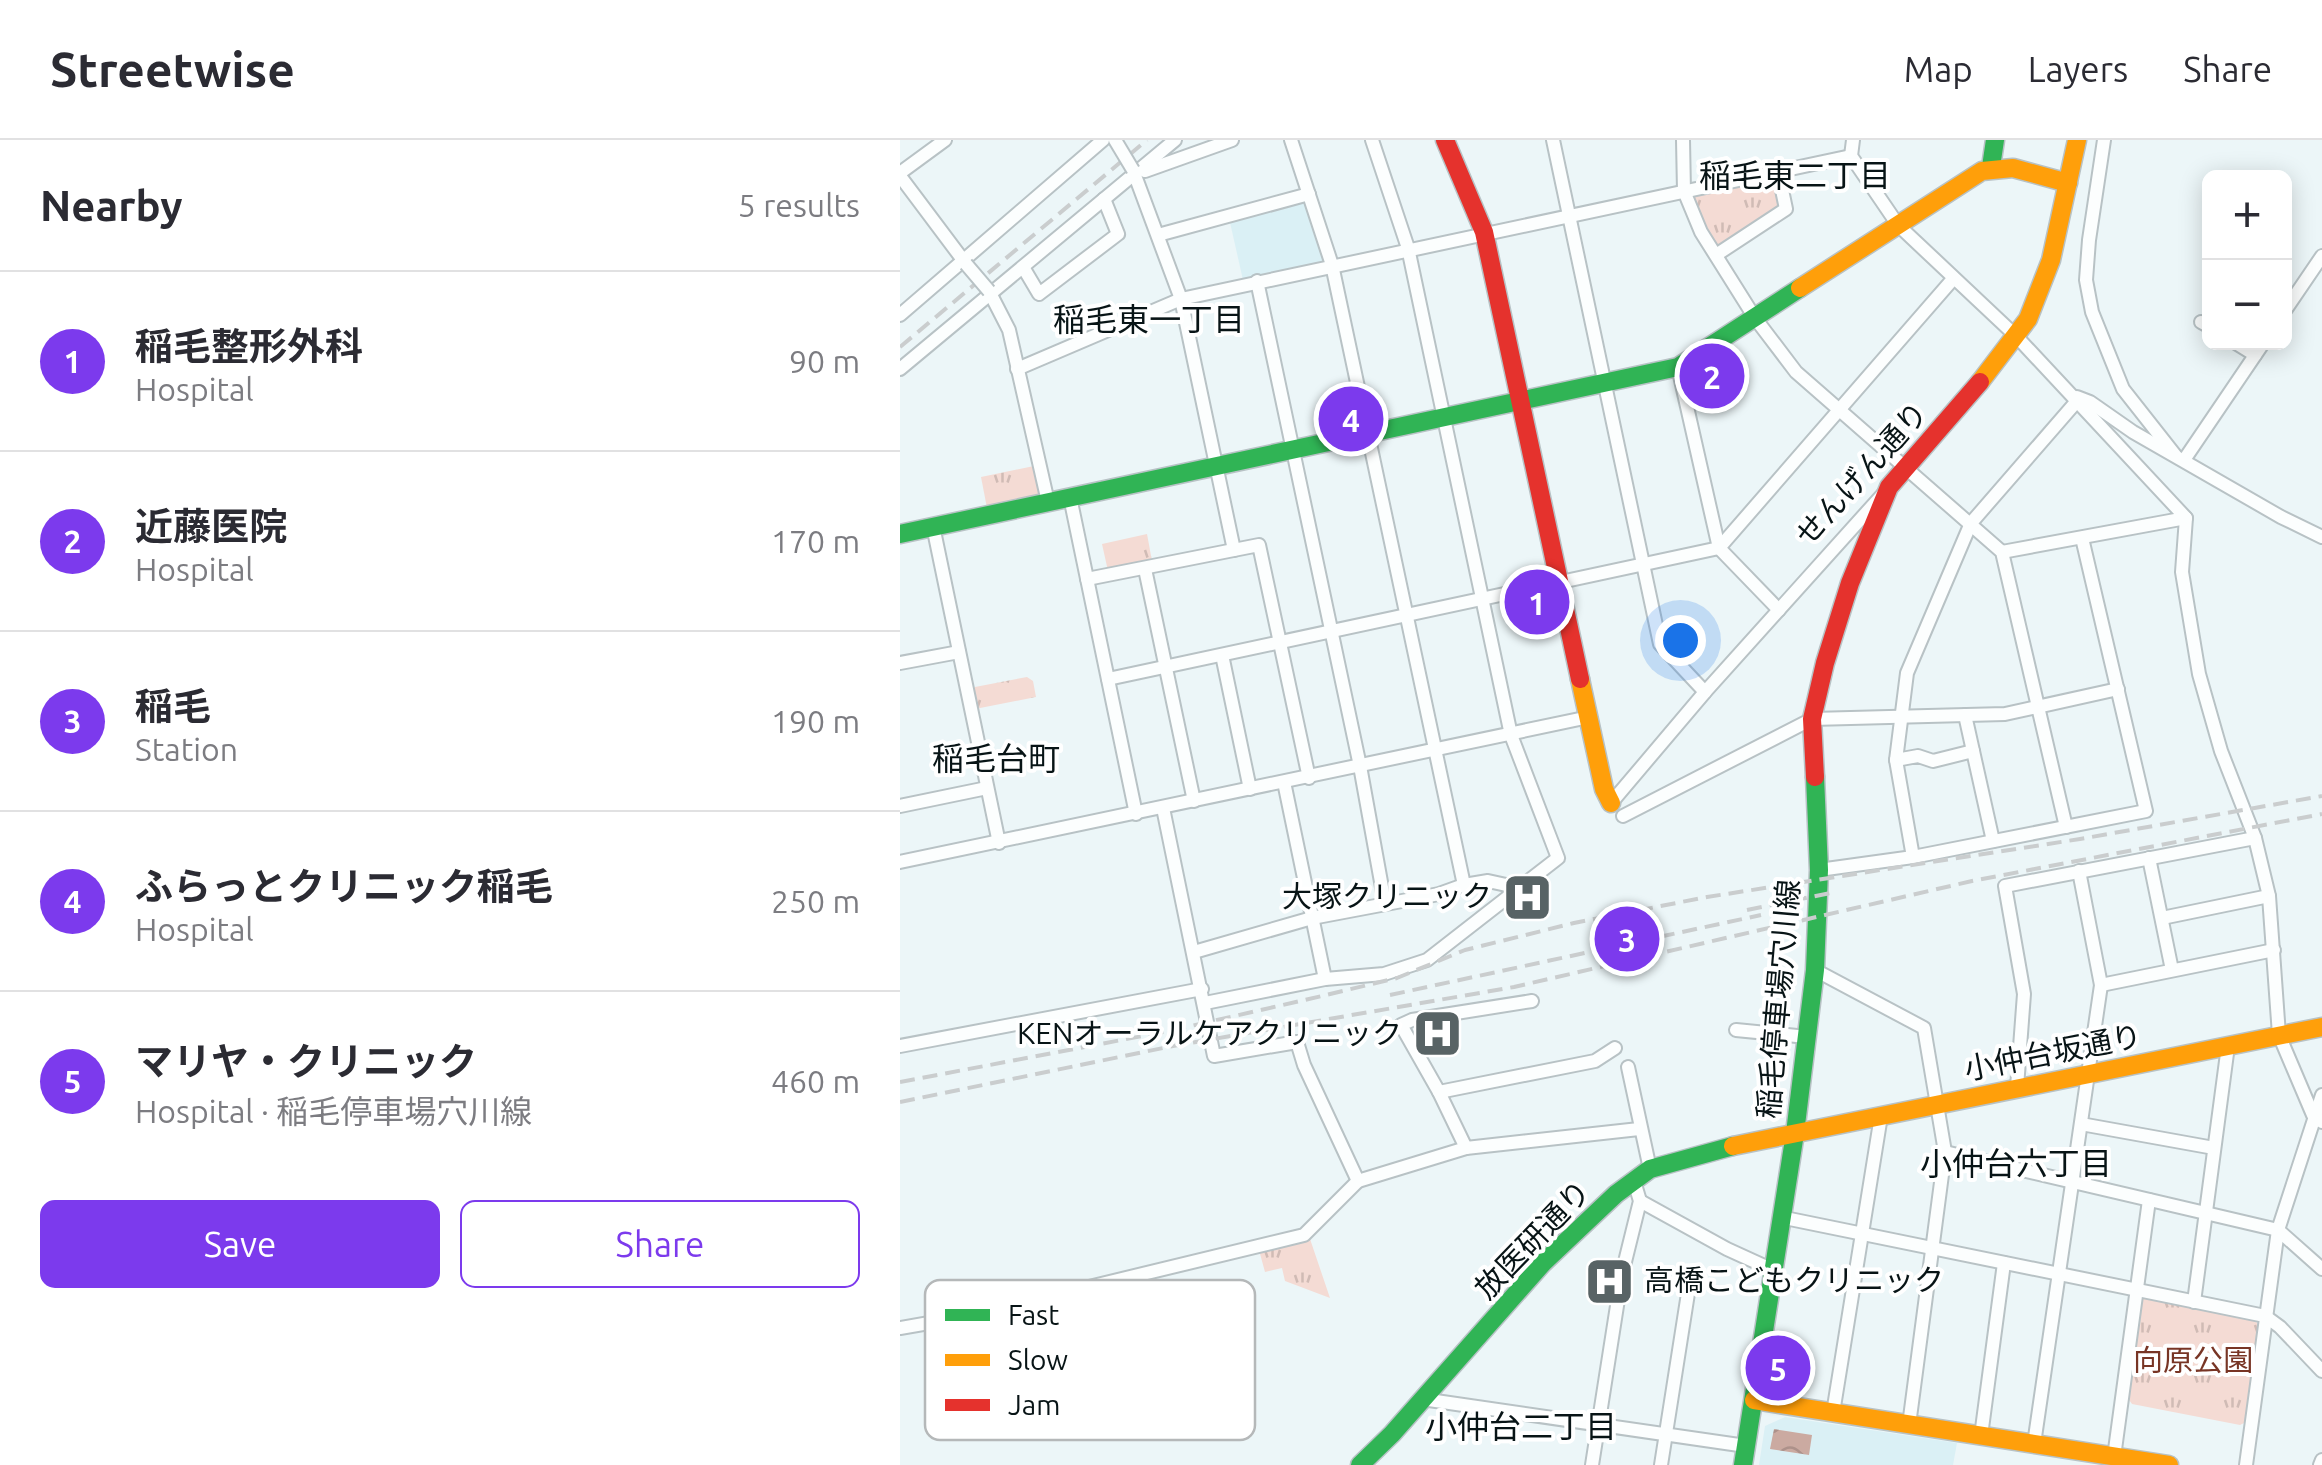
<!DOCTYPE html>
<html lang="en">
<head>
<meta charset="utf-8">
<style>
  :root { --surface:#fff; --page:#f2f2f3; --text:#2b2b33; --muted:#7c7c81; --line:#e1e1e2; --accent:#7c3aed }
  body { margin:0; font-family:Ubuntu,"Noto Sans JP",sans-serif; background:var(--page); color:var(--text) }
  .controls { position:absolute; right:30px; top:30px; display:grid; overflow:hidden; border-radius:15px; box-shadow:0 5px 25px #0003 }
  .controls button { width:90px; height:90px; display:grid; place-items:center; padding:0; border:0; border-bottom:2px solid var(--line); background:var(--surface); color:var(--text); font:50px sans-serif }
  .you { position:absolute; left:780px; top:500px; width:35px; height:35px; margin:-25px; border:8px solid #fff; border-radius:50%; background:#1a73e8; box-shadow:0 0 0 15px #1a73e833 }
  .badge { display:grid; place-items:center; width:65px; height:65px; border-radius:50%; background:var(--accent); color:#fff; font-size:32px; font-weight:700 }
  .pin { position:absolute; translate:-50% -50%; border:5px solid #fff; box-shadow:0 2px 10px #0006 }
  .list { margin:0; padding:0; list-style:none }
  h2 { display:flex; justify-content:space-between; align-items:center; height:130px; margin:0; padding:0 40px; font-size:42px }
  h2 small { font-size:32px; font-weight:400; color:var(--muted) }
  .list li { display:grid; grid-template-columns:65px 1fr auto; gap:30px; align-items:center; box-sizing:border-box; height:180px; padding:0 40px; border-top:2px solid var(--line) }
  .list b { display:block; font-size:38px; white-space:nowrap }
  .list p { margin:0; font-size:32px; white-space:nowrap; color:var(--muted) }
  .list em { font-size:32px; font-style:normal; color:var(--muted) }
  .actions { display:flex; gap:20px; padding:30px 40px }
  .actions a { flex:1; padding:22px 0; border:2px solid var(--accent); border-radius:15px; text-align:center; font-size:35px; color:var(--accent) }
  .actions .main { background:var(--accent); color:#fff }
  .map { position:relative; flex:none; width:1422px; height:1325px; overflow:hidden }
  header { display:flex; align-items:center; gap:60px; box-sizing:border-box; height:140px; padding:0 50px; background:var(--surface); border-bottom:2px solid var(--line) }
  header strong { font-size:48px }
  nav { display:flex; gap:55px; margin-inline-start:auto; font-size:35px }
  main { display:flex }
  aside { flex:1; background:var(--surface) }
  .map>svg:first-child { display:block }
  .built { fill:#daf0f5 }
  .grass { fill:url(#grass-tufts) }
  .water { fill:url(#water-waves) }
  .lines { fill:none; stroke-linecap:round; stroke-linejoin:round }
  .street-casing { stroke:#b8c2c5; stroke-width:16 }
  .fast-casing { stroke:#b8c2c5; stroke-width:21 }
  .slow-casing { stroke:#b8c2c5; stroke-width:21 }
  .jam-casing { stroke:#b8c2c5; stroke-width:21 }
  .street { stroke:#fcfefe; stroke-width:12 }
  .fast { stroke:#30b455; stroke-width:18 }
  .slow { stroke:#ff9f0a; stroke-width:18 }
  .jam { stroke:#e5322d; stroke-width:18 }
  .rail { stroke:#cacdce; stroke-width:4; stroke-dasharray:15 8; stroke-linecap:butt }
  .street-bridge-casing { stroke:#b8c2c5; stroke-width:16; stroke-linecap:butt }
  .street-bridge { stroke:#fcfefe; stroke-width:12 }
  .labels { text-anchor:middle; stroke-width:8; stroke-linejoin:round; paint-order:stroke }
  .street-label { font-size:30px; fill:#081416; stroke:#fff }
  .poi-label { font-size:30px; fill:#081416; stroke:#fff; text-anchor:end }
  .park-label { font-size:30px; fill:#783525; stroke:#fff }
  .neighbourhood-label { font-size:32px; fill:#081416; stroke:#fff }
  .key { fill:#fff; stroke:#b5b8b9; stroke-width:2.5 }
  .key-label { font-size:28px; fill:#081416 }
</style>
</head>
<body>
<header>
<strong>Streetwise</strong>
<nav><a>Map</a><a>Layers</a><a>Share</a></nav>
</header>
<main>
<aside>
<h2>Nearby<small>5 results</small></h2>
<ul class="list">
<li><span class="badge">1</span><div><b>稲毛整形外科</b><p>Hospital</p></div><em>90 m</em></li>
<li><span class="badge">2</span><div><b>近藤医院</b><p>Hospital</p></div><em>170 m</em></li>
<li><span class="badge">3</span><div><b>稲毛</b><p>Station</p></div><em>190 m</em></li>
<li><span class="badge">4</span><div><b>ふらっとクリニック稲毛</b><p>Hospital</p></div><em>250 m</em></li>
<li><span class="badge">5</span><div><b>マリヤ・クリニック</b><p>Hospital · 稲毛停車場穴川線</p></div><em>460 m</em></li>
</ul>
<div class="actions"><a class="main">Save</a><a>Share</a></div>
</aside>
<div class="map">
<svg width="1422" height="1325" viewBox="0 0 1422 1325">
  <defs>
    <pattern id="grass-tufts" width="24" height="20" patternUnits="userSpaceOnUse" patternTransform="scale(2.5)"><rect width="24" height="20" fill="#f4dbd4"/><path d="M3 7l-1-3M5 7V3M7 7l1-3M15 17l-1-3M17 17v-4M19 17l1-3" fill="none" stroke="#d0bbb5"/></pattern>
    <pattern id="water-waves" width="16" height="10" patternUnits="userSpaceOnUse" patternTransform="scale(2.5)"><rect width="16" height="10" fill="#cbaaa1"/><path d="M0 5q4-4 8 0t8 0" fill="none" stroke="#ad918a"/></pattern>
  </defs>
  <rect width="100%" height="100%" fill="#ecf6f8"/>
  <g class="built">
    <polygon points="399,59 406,62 424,116 422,124 343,140 329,78"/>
    <polygon points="885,1277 1057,1303 1053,1325 859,1325 865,1286"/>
  </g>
  <g class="grass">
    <polygon points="874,38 881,65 821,109 815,107 792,60 793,53"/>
    <polygon points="134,326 140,356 87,368 81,337"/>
    <polygon points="247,394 252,421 208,431 202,404"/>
    <polygon points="127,537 133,541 136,557 75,569 71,552 75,547"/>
    <polygon points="409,1096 430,1158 385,1141 382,1128 365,1132 359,1110"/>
    <polygon points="1247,1156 1354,1178 1359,1186 1346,1282 1340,1285 1232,1264 1227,1257 1240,1161"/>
  </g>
  <polygon class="water" points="874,1289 912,1295 909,1315 870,1309"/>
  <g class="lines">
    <defs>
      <g id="street">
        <polyline points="391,0 432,125 564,745"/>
        <polyline points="653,0 760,504 805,552"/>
        <polyline points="783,0 784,51 801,92 855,178 896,232 1102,412 1166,687"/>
        <polyline points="953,0 951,16 998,85 1117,197 1286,378 1282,432 1299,534 1321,611 1355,698 1369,756 1379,895 1413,975 1422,982"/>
        <polyline points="1204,0 1189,100 1186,140 1192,172 1223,249 1275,315"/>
        <polyline points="233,30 281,159 334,410"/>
        <polyline points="245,31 332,0"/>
        <polyline points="0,33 45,0"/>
        <polyline points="0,36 66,124"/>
        <polyline points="258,95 409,54"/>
        <polyline points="816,115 886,69 878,31"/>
        <polyline points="123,127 139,154 218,94 204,59"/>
        <polyline points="357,141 460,626 485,764"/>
        <polyline points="89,151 109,190 148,362"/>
        <polyline points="1384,172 1422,116"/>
        <polyline points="0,175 203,0"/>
        <polyline points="1301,182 1310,187"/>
        <polyline points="1334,202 1355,215"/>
        <polyline points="778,227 819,408 879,470"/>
        <polyline points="0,229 275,0"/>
        <polyline points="117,229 281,159 951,16"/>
        <polyline points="1177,257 1190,262 1233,292 1381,377 1422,397"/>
        <polyline points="1284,320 1364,202"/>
        <polyline points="170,357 236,674"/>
        <polyline points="33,386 99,703"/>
        <polyline points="1102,412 1286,378"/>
        <polyline points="245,429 294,661"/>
        <polyline points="187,439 359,405 409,638"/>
        <polyline points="322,515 350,649"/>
        <polyline points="0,523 59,512"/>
        <polyline points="208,539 819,408 1053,139"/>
        <polyline points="1065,575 1093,701"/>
        <polyline points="996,620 1018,616 1033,621 1073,611"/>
        <polyline points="384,642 425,839"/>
        <polyline points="711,663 805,552 984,353"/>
        <polyline points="0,666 87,648"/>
        <polyline points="263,668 314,916 397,902 404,925 458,1041 566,1008 739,989"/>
        <polyline points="723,676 912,579 1105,574 1218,549"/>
        <polyline points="1013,717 996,620 1007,533 1071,383 1177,261"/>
        <polyline points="1249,718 1272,830"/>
        <polyline points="0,722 689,577"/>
        <polyline points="919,730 1013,717 1246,671 1182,398"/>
        <polyline points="1262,778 1369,756"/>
        <polyline points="294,812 412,778 539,754 564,745 588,741 620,748"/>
        <polyline points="915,830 1024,888 1045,1012 1009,1285"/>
        <polyline points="1201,845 1374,810"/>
        <polyline points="305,863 425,839 484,834 527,820 658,718 611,595 508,108 472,0"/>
        <polyline points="836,890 907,897"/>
        <polyline points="0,906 302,849"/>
        <polyline points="728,927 750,1029"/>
        <polyline points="1117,947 1124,854 1105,746 1355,698"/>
        <polyline points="539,952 501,885 512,880 632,861"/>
        <polyline points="1181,984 1314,1008"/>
        <polyline points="566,1008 539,952 695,921 715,908"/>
        <polyline points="1045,1012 1378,1090 1422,1129"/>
        <polyline points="740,1061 827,1109 873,1130"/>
        <polyline points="880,1077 1365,1176 1380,1187 1422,1231"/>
        <polyline points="1294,1162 1328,906"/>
        <polyline points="0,1188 69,1176 404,1095 458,1041"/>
        <polyline points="522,1259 846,1306"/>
        <polyline points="933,1273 981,976"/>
        <polyline points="1081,1296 1104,1123"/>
        <polyline points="1134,1304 1201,845 1179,731"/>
        <polyline points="1214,1317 1249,1060"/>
        <polyline points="692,1325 722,1134 740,1061 734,1041"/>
        <polyline points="761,1325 789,1147"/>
        <polyline points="1346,1325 1378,1090 1422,955"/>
        <polyline points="1420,1325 1422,1320"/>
      </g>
      <g id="fast">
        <polyline points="1091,27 1095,0"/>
        <polyline points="0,394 778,227 900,148"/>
        <polyline points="460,1325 492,1294 643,1123 716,1054 750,1029 833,1006"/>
        <polyline points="843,1325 895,993 915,830 919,730 915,637"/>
      </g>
      <g id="slow">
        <polyline points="900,148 1082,31 1113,28 1168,43"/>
        <polyline points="1080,242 1128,179 1151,120 1177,0"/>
        <polyline points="680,539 704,649 711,663"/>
        <polyline points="833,1006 1422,887"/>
        <polyline points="854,1260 1269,1325"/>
      </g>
      <g id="jam">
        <polyline points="545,0 584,92 680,539"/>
        <polyline points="915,637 912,579 925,523 950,443 989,347 1080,242"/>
      </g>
    </defs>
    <use href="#street" class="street-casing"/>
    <use href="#fast" class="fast-casing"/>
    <use href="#slow" class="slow-casing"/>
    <use href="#jam" class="jam-casing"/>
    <use href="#street" class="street"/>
    <use href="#fast" class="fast"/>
    <use href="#slow" class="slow"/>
    <use href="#jam" class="jam"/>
    <g class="rail">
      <polyline points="0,207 247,0"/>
      <polyline points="847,770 935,752"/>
      <polyline points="490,855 861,775"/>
      <polyline points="0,942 269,891 422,856 497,838 565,810 674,783 807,757 1180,699 1422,656"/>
      <polyline points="0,962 273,906 614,847 1072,741 1422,674"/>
    </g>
    <defs>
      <g id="street-bridge">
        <polyline points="215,0 233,30"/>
        <polyline points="66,124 89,151"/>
      </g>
    </defs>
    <use href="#street-bridge" class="street-bridge-casing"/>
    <use href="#street-bridge" class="street-bridge"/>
  </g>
  <defs>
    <symbol id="hospital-square" viewBox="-11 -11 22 22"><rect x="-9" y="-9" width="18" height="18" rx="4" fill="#586365" stroke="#fff"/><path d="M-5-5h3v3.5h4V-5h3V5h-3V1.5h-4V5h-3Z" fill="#fff"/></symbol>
  </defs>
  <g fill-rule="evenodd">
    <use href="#hospital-square" x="600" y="730" width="55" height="55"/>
    <use href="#hospital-square" x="510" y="866" width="55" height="55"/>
    <use href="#hospital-square" x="682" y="1114" width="55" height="55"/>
  </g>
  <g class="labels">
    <g class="street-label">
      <text transform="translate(962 334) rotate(-48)" y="10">せんげん通り</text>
      <text transform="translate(879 859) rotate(-85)" y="10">稲毛停車場穴川線</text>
      <text transform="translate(1153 913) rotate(-11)" y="10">小仲台坂通り</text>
      <text transform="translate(633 1100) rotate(-46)" y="10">放医研通り</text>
    </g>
    <g class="poi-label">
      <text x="592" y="767">大塚クリニック</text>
      <text x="502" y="904">KENオーラルケアクリニック</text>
      <text x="744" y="1151" text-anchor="start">高橋こどもクリニック</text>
    </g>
    <g class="park-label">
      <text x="1293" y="1231">向原公園</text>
    </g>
    <g class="neighbourhood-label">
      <text x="895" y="47">稲毛東二丁目</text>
      <text x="249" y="191">稲毛東一丁目</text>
      <text x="96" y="630">稲毛台町</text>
      <text x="1116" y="1035">小仲台六丁目</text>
      <text x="621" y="1298">小仲台二丁目</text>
    </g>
  </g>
  <rect x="25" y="1140" width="330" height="160" rx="15" class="key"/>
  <rect x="45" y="1169" width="45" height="12" fill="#30b455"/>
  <rect x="45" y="1214" width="45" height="12" fill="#ff9f0a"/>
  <rect x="45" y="1259" width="45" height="12" fill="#e5322d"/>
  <g class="key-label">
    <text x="108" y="1185">Fast</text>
    <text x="108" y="1230">Slow</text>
    <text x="108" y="1275">Jam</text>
  </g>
</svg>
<div class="controls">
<button>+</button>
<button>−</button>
</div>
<div class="you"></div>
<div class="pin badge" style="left:637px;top:462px">1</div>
<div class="pin badge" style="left:812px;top:236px">2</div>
<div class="pin badge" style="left:727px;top:799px">3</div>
<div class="pin badge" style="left:451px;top:279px">4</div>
<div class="pin badge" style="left:878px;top:1228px">5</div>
</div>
</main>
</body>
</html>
